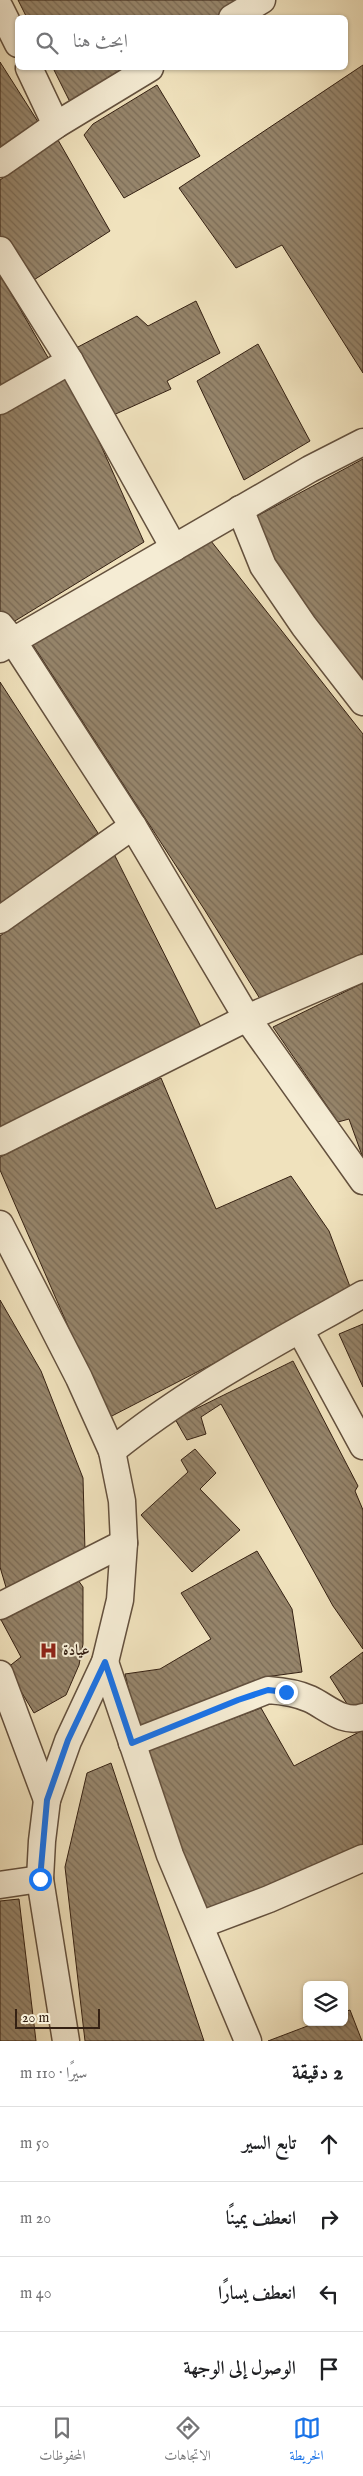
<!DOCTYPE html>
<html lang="ar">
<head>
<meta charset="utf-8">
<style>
  :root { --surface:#fff; --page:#f2f2f2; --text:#202124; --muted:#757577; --line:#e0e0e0; --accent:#1a73e8 }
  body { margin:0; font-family:"IM FELL English",Amiri,serif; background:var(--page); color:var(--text); direction:rtl }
  .controls { position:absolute; right:15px; bottom:15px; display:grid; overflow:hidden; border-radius:8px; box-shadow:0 1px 4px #0004 }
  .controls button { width:45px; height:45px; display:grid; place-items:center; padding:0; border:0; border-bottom:1px solid var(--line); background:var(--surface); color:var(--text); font:25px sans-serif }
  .scale { position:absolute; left:15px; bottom:12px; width:85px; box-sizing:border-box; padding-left:5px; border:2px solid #352113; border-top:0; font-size:14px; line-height:18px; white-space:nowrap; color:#352113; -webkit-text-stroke:4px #f5ecd4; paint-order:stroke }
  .stop { position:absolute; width:15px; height:15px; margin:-11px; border:4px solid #1a73e8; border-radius:50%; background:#fff }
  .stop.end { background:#1a73e8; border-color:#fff; box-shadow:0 1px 5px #0008 }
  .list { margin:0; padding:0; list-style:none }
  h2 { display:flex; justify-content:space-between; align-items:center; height:65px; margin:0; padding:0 20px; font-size:21px }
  h2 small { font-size:16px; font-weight:400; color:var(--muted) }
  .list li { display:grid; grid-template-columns:32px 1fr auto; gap:15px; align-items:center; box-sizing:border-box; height:75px; padding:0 20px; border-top:1px solid var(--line) }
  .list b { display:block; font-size:19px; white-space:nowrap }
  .list em { font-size:16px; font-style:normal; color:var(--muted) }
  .icon { flex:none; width:28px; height:28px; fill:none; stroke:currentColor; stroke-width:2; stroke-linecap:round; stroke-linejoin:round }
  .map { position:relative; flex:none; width:363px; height:2041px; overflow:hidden; direction:ltr }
  .search { position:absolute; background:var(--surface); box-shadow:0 1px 4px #0004; left:15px; right:15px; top:15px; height:55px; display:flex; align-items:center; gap:12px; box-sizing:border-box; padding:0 18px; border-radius:8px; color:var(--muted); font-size:19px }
  .sheet { height:365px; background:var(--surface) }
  nav { display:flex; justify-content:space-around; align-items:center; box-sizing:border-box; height:70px; border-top:1px solid var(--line); background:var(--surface); font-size:14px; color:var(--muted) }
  nav a { display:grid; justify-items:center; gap:2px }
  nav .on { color:var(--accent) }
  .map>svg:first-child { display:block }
  .building { fill:url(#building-back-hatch); stroke:#352113 }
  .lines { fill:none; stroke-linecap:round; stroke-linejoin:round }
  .minor-casing { stroke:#64513e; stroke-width:29 }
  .minor { stroke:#f5ecd4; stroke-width:26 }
  .route { stroke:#1a73e8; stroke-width:6 }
  .labels { text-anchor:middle; stroke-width:4; stroke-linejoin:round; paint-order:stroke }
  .poi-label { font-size:15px; font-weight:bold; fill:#352113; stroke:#f5ecd4; text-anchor:start }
</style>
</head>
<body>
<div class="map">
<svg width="363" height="2041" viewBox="0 0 363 2041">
  <defs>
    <pattern id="building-back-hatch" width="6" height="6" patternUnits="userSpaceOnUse" patternTransform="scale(1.25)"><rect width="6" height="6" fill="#96856b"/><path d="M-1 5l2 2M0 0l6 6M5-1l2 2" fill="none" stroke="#7b6c57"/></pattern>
  </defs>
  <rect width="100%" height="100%" fill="#f0e2bd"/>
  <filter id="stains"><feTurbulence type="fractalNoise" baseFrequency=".004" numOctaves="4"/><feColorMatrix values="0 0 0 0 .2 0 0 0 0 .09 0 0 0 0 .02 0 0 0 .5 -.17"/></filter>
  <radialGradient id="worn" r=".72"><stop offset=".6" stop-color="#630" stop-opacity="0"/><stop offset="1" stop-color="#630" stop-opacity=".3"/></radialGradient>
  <g class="building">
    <polygon points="18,0 252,0 222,18 27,18"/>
    <polygon points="0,62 42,128 0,154"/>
    <polygon points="363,65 363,373 282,245 236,268 179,188"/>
    <polygon points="53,68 137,68 72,106"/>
    <polygon points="157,85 200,156 124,198 84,135 93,124"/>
    <polygon points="58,140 110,231 26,285 0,243 0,180"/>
    <polygon points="0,274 54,368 0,397"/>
    <polygon points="196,301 220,353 167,381 171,389 109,417 76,348 137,316 148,326"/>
    <polygon points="258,344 310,441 244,480 197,381"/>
    <polygon points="69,374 144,542 10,624 0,611 0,415"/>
    <polygon points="363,459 363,690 295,606 265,544 257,516"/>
    <polygon points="211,541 363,734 363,953 262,1002 204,909 33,645"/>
    <polygon points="0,682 98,833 0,906"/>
    <polygon points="114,854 204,1033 0,1135 0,936"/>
    <polygon points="363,983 363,1158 349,1119 338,1122 273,1027"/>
    <polygon points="161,1078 216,1209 291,1176 329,1231 352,1292 108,1418 0,1170 0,1157"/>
    <polygon points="0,1300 41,1371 83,1478 85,1551 8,1594 0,1567"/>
    <polygon points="363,1324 363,1387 339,1334"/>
    <polygon points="293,1361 358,1486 355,1491 363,1510 363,1649 333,1606 221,1404 201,1417 206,1434 187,1440 175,1419"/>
    <polygon points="195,1449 216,1473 200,1489 240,1530 192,1572 141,1515 188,1472 181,1460"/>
    <polygon points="257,1551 292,1609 302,1672 265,1677 267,1685 139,1733 125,1674 160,1669 211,1639 181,1593"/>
    <polygon points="75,1576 83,1587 83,1644 79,1665 66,1695 34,1713 7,1668 21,1657 0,1618"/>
    <polygon points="363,1652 363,1714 356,1718 330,1677"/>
    <polygon points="261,1708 294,1766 363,1730 363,1846 205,1917 145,1752"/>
    <polygon points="111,1763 204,2041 85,2041 65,1867 87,1773"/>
    <polygon points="19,1899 36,2041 0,2041 0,1901"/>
    <polygon points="350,2010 362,2041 268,2041 318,2022 344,2022 344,2012"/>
  </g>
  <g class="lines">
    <defs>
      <g id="minor">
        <polyline points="0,8 18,44"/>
        <polyline points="232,18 262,0"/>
        <polyline points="29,68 56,125"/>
        <polyline points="0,164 56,125 150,68"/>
        <polyline points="0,250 70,361 174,548"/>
        <polyline points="0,401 70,361"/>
        <polyline points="240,509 263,566 304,626 363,702"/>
        <polyline points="0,625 13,641 310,469 363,442"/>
        <polyline points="0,649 13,641 133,826"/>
        <polyline points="0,920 133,826 247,1018 363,968"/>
        <polyline points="0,1142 247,1018 363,1181"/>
        <polyline points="0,1224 79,1378 112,1451 122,1501 124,1543 120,1600 105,1662 68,1741 47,1800 42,1841 40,1879 66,2041"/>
        <polyline points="300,1330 363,1446"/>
        <path d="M112,1451C189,1388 277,1343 363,1294"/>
        <polyline points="0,1606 124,1543"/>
        <polyline points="105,1662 170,1855 248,2041"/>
        <polyline points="0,1674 47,1800"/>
        <path d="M132,1743L268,1690C282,1691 297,1693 310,1699C327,1707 343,1724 363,1717"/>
        <polyline points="0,1885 40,1879"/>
        <polyline points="200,1925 269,1899 363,1858"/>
      </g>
    </defs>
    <use href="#minor" class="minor-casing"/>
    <use href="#minor" class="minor"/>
  </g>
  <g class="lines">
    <polyline class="route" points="40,1879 47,1800 68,1740 105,1662 132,1743 238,1700 268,1690 286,1692"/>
  </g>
  <defs>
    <symbol id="hospital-bare" viewBox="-9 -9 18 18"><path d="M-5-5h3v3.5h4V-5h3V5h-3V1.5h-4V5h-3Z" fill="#8f2418" stroke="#f5ecd4" stroke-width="2.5" paint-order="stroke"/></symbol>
  </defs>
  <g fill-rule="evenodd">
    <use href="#hospital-bare" x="36" y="1638" width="25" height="25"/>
  </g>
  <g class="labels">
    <g class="poi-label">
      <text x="63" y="1655">عيادة</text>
    </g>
  </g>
  <rect width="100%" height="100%" filter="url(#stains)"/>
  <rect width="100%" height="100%" fill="url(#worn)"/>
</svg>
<div class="controls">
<button><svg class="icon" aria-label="layers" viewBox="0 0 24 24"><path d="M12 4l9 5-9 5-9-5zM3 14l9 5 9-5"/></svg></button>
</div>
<div class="scale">20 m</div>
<div class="stop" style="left:40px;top:1879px"></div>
<div class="stop end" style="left:286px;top:1692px"></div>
<div class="search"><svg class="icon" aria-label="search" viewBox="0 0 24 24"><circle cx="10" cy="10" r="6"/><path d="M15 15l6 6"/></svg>ابحث هنا</div>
</div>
<section class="sheet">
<h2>2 دقيقة<small>سيرًا · 110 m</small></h2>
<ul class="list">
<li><svg class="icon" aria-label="ahead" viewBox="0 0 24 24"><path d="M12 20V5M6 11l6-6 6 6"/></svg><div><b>تابع السير</b></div><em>50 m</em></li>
<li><svg class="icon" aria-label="right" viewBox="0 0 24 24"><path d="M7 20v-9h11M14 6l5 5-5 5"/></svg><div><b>انعطف يمينًا</b></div><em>20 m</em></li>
<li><svg class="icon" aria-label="left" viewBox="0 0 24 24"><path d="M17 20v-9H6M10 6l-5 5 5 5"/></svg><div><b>انعطف يسارًا</b></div><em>40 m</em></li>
<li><svg class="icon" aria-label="arrive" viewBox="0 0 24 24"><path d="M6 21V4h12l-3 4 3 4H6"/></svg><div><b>الوصول إلى الوجهة</b></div></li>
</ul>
</section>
<nav>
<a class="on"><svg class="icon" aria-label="map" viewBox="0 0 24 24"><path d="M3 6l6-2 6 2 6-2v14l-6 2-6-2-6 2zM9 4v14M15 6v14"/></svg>الخريطة</a>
<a><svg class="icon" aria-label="directions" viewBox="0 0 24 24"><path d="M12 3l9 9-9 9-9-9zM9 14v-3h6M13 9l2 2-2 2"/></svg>الاتجاهات</a>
<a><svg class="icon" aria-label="saved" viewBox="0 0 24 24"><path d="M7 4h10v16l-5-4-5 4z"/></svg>المحفوظات</a>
</nav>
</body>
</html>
